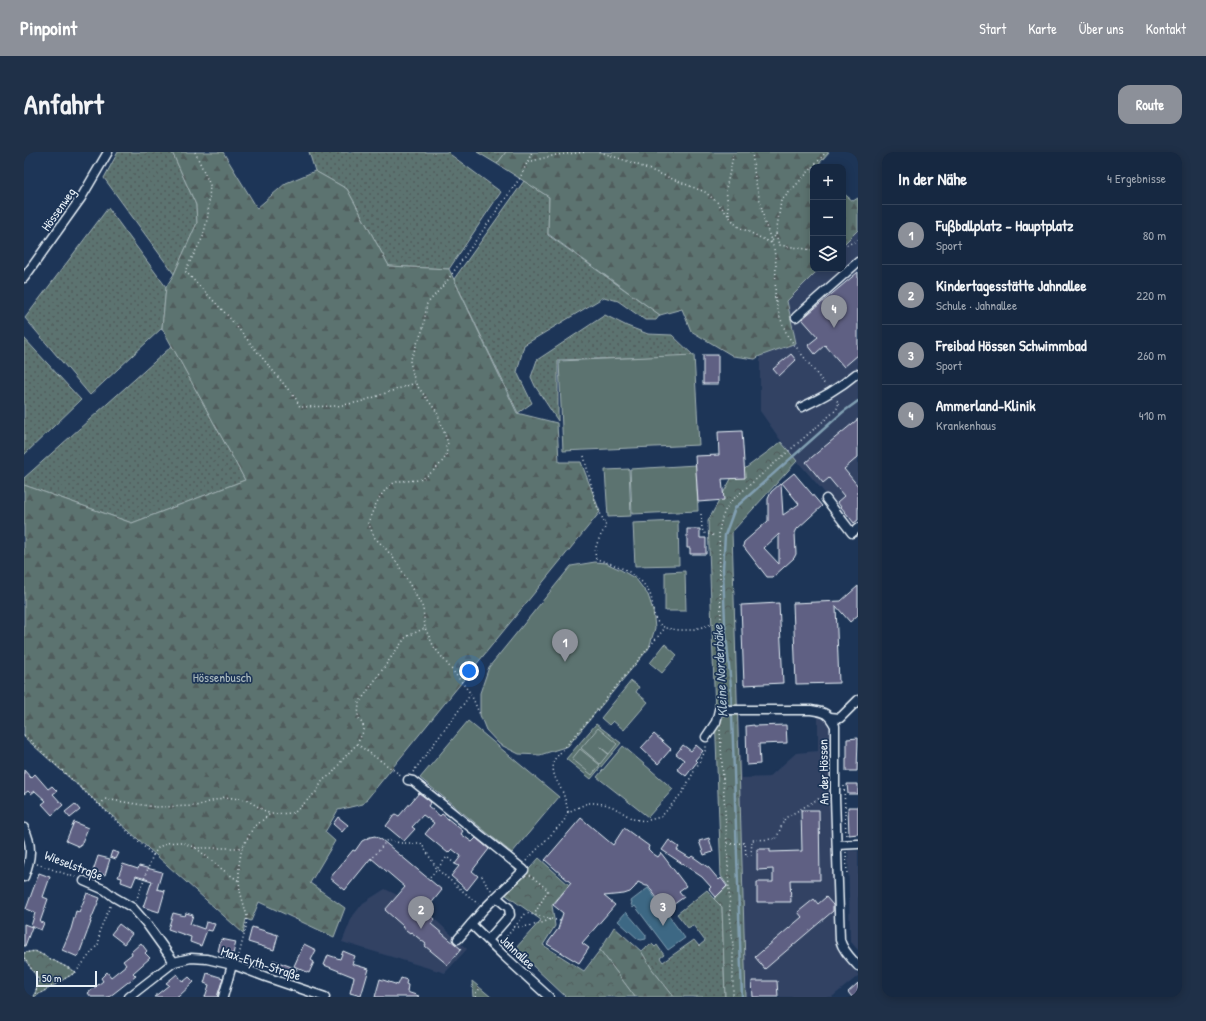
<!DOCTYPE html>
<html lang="de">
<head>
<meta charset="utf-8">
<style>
  :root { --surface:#162841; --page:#1f3048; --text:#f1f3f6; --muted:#9ea6b1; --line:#35445a; --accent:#8c9099 }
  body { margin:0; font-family:"Patrick Hand",sans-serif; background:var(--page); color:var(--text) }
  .controls { position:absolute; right:12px; top:12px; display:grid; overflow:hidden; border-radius:8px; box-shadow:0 2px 10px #0003 }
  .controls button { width:36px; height:36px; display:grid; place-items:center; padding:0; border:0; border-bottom:1px solid var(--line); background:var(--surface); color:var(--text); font:20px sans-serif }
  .scale { position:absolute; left:12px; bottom:10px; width:61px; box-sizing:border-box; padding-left:4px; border:2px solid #e8f1f8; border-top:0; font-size:11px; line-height:14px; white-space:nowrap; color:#e8f1f8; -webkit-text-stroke:3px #1d3557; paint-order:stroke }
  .you { position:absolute; left:445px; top:519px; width:14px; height:14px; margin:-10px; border:3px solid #fff; border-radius:50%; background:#1a73e8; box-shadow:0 0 0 6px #1a73e833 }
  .badge { display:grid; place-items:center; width:26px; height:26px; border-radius:50%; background:var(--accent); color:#fff; font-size:13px; font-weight:700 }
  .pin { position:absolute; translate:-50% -33px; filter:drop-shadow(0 1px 2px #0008) }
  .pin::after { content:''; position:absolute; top:21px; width:14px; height:12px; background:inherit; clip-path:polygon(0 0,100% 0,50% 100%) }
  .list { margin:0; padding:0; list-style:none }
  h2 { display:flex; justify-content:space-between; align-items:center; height:52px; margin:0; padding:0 16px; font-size:17px }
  h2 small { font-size:13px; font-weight:400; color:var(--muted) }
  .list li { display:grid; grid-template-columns:26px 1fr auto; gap:12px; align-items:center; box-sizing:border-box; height:60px; padding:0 16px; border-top:1px solid var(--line) }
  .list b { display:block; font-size:15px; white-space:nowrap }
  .list p { margin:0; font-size:13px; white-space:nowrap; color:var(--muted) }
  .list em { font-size:13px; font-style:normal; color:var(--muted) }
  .icon { flex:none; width:22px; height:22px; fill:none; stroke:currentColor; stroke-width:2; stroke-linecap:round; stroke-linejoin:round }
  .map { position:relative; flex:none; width:834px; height:845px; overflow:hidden; border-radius:12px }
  header { display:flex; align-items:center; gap:24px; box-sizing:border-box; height:56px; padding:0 20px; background:var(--accent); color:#fff }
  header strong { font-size:19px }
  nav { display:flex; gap:22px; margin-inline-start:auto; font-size:14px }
  .intro { display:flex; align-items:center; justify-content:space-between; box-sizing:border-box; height:96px; padding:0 24px }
  h1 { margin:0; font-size:28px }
  .button { padding:10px 18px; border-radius:12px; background:var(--accent); color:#fff; font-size:14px; font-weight:700 }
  main { display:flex; gap:24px; padding:0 24px }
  aside { flex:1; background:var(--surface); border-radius:12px; box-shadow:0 2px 10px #0003 }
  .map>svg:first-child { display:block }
  .built { fill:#304264 }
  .grass { fill:url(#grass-dots); stroke:#a2b2b4 }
  .forest { fill:url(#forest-firs); stroke:#a2b2b4 }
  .park { fill:url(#park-crowns); stroke:#a2b2b4 }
  .pitch { fill:#5c736f; stroke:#a2b2b4 }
  .water { fill:#3d6884; stroke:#819fb2 }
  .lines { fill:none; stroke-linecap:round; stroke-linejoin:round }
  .stream { stroke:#819fb2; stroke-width:2.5 }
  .building { fill:#5e6083; stroke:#e8f1f8; fill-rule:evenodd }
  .minor-casing { stroke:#e8f1f8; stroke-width:11 }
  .path { stroke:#e8f1f8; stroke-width:1.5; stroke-dasharray:1 3; stroke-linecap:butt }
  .minor { stroke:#1d3557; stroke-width:8 }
  .labels { text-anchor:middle; stroke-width:3.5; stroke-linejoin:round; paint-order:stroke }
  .street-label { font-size:13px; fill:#e8f1f8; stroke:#1d3557 }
  .park-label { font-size:13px; fill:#b0bfc1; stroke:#1d3557 }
  .water-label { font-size:14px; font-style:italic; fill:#acc1cf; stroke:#1d3557 }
</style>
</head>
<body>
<header>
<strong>Pinpoint</strong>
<nav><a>Start</a><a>Karte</a><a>Über uns</a><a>Kontakt</a></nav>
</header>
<div class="intro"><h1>Anfahrt</h1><a class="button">Route</a></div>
<main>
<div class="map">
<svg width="834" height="845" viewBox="0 0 834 845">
  <defs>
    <pattern id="grass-dots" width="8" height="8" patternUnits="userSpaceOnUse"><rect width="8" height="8" fill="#5c736f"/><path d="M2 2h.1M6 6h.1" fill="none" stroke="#505b5b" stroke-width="1.8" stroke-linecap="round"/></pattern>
    <pattern id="forest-firs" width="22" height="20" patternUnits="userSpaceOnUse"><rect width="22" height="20" fill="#5c736f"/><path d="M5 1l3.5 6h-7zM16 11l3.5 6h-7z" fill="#505b5b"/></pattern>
    <pattern id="park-crowns" width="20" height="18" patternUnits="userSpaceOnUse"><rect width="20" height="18" fill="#5c736f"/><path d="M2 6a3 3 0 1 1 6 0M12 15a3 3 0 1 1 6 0" fill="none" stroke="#505b5b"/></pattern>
  </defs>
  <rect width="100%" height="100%" fill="#1d3557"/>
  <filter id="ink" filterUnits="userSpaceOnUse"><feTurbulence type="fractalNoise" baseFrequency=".025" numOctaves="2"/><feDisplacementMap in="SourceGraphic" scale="8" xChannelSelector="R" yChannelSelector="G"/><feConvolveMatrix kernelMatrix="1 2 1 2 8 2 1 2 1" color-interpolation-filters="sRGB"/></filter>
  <g filter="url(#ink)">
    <g class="built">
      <polygon points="834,78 834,372 830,375 762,296 736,259 736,204 772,191 763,149 795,117 819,117 819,93"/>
      <polygon points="708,379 717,626 745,625 772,601 794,599 794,564 804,569 808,582 813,789 817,802 834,822 834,824 808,845 722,845"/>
      <polygon points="824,698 834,699 834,798 826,789"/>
      <polygon points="361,737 373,743 398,764 402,759 443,797 421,821 318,790 328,765 339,751"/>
    </g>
    <g class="grass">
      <polygon points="94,0 148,0 172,53 173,71 150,122 80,26"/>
      <polygon points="285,0 424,0 427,3 477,40 425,117 365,114 323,37 291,19"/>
      <polygon points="453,0 482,0 473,12"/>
      <polygon points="500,29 525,45 524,83 636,163 632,168 621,168 594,149 580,145 500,193 493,220 508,251 494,261 430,127"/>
      <polygon points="84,56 142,135 138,176 66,243 1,166"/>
      <polygon points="581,163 603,174 624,182 648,183 670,204 534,208 534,269 511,234 507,225 513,208"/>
      <polygon points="0,186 57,248 0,303"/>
      <polygon points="148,194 221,328 108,371 0,333 0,326"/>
      <polygon points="683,738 698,755 701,845 650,845 628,817 617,799 628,792 631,795 633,793 640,803 636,806 639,810 670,788 675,794 681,789 669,773 664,776 653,762"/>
    </g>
    <g class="forest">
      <polygon points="148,0 199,0 233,56 262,31 291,19 323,37 365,114 425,117 493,261 533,271 535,310 557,310 576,360 339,652 314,658 301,680 311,689 286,731 321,756 310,785 235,750 227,769 222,767 219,781 0,585 0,333 108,371 221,328 138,176 142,135 150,122 173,71 172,53"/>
      <polygon points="482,0 805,0 792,15 789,15 789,117 795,117 763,149 772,191 736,204 731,207 709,204 667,179 658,157 636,163 524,82 525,45 473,12"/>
      <polygon points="819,41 829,49 834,46 834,78 819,93"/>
      <polygon points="590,775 617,799 628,817 650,845 611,845 576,798"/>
      <polygon points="448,829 467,845 449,845"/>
    </g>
    <g class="park">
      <polygon points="757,290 773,309 708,380 722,845 701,845 698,755 690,747 704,734 697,724 684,369 707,327"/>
      <polygon points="572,572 597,591 567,627 542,607"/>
      <polygon points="515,706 545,733 528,753 531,774 519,793 560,819 576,798 611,845 542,845 491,797 517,768 482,743"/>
      <polygon points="11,799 52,820 10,845 15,828 0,806 0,801"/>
    </g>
    <g class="pitch">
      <polygon points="670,203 675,293 539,299 535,209"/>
      <polygon points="672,313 674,359 608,362 606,317"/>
      <polygon points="605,317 607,364 584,365 581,318"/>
      <polygon points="654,369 655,413 611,414 609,371"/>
      <polygon points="571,410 582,411 597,418 612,427 624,443 629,458 631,476 625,496 544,594 516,603 495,602 475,592 462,578 456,563 456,541 465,515 547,414"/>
      <polygon points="661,419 662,459 641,459 641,420"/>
      <polygon points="641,492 653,503 638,521 626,511"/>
      <polygon points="607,529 615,535 612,540 624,550 600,578 589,569 585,573 577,566"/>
      <polygon points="444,569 535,645 488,701 396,626"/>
      <polygon points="574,576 593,592 585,602 575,594 584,602 576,612 557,596"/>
      <polygon points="599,594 649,637 624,665 573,625"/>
      <polygon points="556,597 576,613 568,623 548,607"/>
    </g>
    <g class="water">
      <polygon points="624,736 661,786 644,798 611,754 609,756 607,752 608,751 607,749"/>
      <path d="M602,760C609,767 615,775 622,783V787L617,788L614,787L594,769Z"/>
    </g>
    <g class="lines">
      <polyline class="stream" points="718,845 707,535 701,471 699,417 701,383 711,356 819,260 834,249"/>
    </g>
    <g class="building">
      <polygon points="834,120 834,203 820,215 801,193 791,202 784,193 794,185 778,167"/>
      <polygon points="767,202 772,208 755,224 749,217"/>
      <rect x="679" y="203" width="15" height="29"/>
      <polygon points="834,267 834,305 820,317 834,334 834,368 830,371 813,350 820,344 805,326 799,331 782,310"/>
      <polygon points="718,279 721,326 698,327 700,348 674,350 671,304 695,303 694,280"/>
      <path d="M770,321L798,354L773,377L771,381L772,402L770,406L749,425H743L719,394L720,390L744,369V347L747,340L757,331L759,363L775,352L758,331ZM755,382V412L740,396Z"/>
      <polygon points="663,377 676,377 676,386 682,386 682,402 666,402 666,396 663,396"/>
      <polygon points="834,434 834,463 826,470 812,454 815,531 772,532 769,451 817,449"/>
      <polygon points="755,451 759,531 720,533 717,453"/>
      <polygon points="730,573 730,574 762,573 763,591 735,592 736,612 723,613 722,574"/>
      <polygon points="630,582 647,597 634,612 617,596"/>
      <polygon points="834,586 833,619 822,619 822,606 823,606 823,587"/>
      <polygon points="659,593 667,599 672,593 679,599 671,608 673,610 662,624 653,617 660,608 652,602"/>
      <polygon points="0,618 7,626 11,622 24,637 28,634 33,639 29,642 39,653 28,663 18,652 22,649 11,639 7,642 4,639 0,642"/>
      <polygon points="823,632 834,632 834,642 824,642"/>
      <polygon points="395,641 407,650 404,654 416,664 418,662 439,679 437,682 448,690 452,686 465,697 448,719 454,724 443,738 427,724 435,714 431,712 437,704 428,697 424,701 401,682 410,671 399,663 388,675 391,677 380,689 362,674 371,662 375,664"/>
      <polygon points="51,652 56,658 46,666 41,660"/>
      <polygon points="824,655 834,655 834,682 825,683"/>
      <polygon points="777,658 795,658 796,728 766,728 767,750 733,750 733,730 749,730 749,717 733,718 733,697 746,697 746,700 778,699"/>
      <polygon points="314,665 324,673 318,680 309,672"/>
      <polygon points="557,666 589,693 600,676 625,694 624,697 628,701 634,705 637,701 662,734 655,739 660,745 642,758 624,734 622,734 614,730 611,735 606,740 600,742 580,744 591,753 558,791 565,796 555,811 523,792 534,777 539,761 529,753 547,731 521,708"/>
      <polygon points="50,670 64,676 56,695 42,689"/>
      <polygon points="351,684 358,688 418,738 401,759 411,767 407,772 437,797 424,813 401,794 402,792 387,780 386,781 378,775 379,774 361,758 381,735 347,706 321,738 306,726 329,698 331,699 338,689 346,685"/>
      <polygon points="685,686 689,700 680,703 675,689"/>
      <polygon points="645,688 655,695 653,698 666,706 668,704 685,716 695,728 697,726 703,734 692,745 685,737 687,735 678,725 638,698"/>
      <polygon points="88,699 95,701 92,707 86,705"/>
      <polygon points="74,704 86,707 81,723 69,719"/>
      <polygon points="99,712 114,717 115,714 138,720 133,737 141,739 135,760 119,755 128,729 112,724 108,734 97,730 98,726 94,725"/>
      <polygon points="15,721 26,725 19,745 24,747 16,770 20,771 17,778 7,774 11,761 2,757"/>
      <polygon points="63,741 76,746 66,770 67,770 54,805 38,798 47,777 52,759 55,760"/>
      <polygon points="802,745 809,753 809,759 741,817 731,805 778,765 774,760 790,747 794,752"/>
      <polygon points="149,761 161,764 162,761 169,763 166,772 180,777 182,770 191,772 188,779 183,778 177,794 166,790 167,785 144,777"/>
      <polygon points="0,772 8,775 1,794 0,794"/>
      <polygon points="95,772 108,782 100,792 87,782"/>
      <polygon points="228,775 254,783 250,798 224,790"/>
      <polygon points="197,787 212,790 209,802 194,799"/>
      <polygon points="117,791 123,799 121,801 126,806 109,821 112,824 85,845 67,845 64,841 79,829 77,826 83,820 87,825 102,813 99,809 108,802 107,800"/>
      <polygon points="280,792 292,798 287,808 290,810 285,821 270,814"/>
      <polygon points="319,799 331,804 328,812 345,817 337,844 326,841 330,825 300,813 304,803 316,807"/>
      <polygon points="249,808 273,817 270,823 246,814"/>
      <polygon points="183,821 199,826 193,845 181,845 185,833 180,831"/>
      <polygon points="153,822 159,830 165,825 170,830 154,845 130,845 145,833 142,831"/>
      <polygon points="377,826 383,828 382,832 384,833 383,840 395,844 394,845 351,845 356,827 374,833"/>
      <polygon points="728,829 753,829 754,845 729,845"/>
      <polygon points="834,831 834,845 828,845 824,840"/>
    </g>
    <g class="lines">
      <defs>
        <g id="minor">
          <polyline points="0,126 57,46 84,0"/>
          <polyline points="772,165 834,110"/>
          <path d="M778,255C799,245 814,237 832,222"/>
          <polyline points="802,347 828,381 834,376"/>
          <polyline points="806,565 816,566 834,548"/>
          <path d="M682,585L692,570L695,558H787C801,560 804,561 811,574V646L816,788C819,799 827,806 834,814"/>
          <polyline points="384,628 389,629 500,718 472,745"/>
          <path d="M0,676C9,694 7,707 0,725"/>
          <polyline points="813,693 834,692"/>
          <polyline points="60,729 81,738 90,745 109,756 122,771 150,810"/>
          <polyline points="447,772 480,804 525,845"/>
          <polyline points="434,787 460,757 472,745 485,756 486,763 464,788"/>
          <polyline points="105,845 150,810 167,806 183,807 213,814 242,825 301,845"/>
          <polyline points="199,845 208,813"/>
        </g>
      </defs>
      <use href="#minor" class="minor-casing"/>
      <g class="path">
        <polyline points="171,0 186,33 184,63 179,85 161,119 204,164 272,247 276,255 313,254 336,250 391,231"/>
        <polyline points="576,0 609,11 681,40 694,51 713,74 747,91 752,82 757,49 789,15"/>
        <polyline points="728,0 731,27 741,71 750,97 752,112 751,146 756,165 763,183 802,234"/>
        <polyline points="504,10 532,3 563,0"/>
        <polyline points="789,15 802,0"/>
        <polyline points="705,63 702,37 710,0"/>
        <polyline points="752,82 755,93 789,98"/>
        <polyline points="819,95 834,88"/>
        <path d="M560,304L572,352L582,374C576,385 569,395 572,407C593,413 616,421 626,442C631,455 626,468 640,475"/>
        <polyline points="677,362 678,377 680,381 692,384"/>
        <polyline points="447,542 456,563"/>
        <path d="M700,550L697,470L695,380C697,369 699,360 706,350L812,258C815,253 815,251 812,247"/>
        <polyline points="696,578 703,692 706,761 709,794 709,845"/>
        <polyline points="0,583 129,703 112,749"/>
        <polyline points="333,592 378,624"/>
        <polyline points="389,620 447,542 410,495 401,476"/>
        <polyline points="820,634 822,685"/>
        <polyline points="76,653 81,647 131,655 172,654 201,645 223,648 246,662"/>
        <path d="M544,660C543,653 541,647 539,641C533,628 527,623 530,608L569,563L590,537L641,476L655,478H667L696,470"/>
        <polyline points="703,692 721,691 722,704 727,703 728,688 752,687 761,666 794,647 803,646"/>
        <polyline points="172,696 199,718 215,729"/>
        <polyline points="822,700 823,723"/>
        <polyline points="129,703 134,696 142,691 157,690 172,696 218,696"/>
        <polyline points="347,708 363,688 376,691 397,691 413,717 405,726"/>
        <polyline points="502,709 540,669 544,660 564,651 570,651 580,652 589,655 609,667 621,669 637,665 658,641 677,607 682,597 682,593"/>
        <polyline points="13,712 53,726"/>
        <polyline points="431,712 423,705 413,717 454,752"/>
        <polyline points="506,723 524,738 510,763"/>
        <polyline points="458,724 462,732 468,739"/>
        <path d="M490,775C503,775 515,773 527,767"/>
        <polyline points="479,791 479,789 502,761 536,769"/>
        <polyline points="0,801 11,799 52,820"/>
        <polyline points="0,806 15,828 10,845"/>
        <path d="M214,807L222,775L223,764L216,739L215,729V712L218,696L229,676L246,662L270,661L292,640L299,628L308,622L319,607L333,592L340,578L339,573L334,565L335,551L368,504L382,485L401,476L399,456L374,412L362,397L351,386L344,371C349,358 354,345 364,335C374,326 382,330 394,328C402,327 421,310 423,301C423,301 422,295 422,295L424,291L413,260L391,231L386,209L399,177L403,152L423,129L496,26L508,0"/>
        <polyline points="10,845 52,820 75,791 75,780 87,752"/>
        <polyline points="452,845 452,841 457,835"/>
      </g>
      <use href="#minor" class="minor"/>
    </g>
  </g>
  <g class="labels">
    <g class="street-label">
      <text transform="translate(34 57) rotate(-55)" y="5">Hössenweg</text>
      <text transform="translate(799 620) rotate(-91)" y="5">An der Hössen</text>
      <text transform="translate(50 713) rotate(21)" y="5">Wieselstraße</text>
      <text transform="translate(494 800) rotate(43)" y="5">Jahnallee</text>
      <text transform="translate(237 811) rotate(18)" y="5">Max-Eyth-Straße</text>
    </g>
    <g class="park-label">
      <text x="198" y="530">Hössenbusch</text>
    </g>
    <g class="water-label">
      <text transform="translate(696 519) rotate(-93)" y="5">Kleine Norderbäke</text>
    </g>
  </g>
</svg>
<div class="controls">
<button>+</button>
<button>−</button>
<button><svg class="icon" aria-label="layers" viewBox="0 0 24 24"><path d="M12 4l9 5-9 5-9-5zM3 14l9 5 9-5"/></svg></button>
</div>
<div class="scale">50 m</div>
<div class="you"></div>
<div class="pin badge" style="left:541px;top:510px">1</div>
<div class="pin badge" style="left:397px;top:777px">2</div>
<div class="pin badge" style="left:639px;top:774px">3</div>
<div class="pin badge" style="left:810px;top:176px">4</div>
</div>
<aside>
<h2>In der Nähe<small>4 Ergebnisse</small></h2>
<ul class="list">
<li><span class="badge">1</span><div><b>Fußballplatz – Hauptplatz</b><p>Sport</p></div><em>80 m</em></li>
<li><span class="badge">2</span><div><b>Kindertagesstätte Jahnallee</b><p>Schule · Jahnallee</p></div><em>220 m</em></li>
<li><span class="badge">3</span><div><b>Freibad Hössen Schwimmbad</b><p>Sport</p></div><em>260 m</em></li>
<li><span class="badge">4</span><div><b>Ammerland-Klinik</b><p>Krankenhaus</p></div><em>410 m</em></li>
</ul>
</aside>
</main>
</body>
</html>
